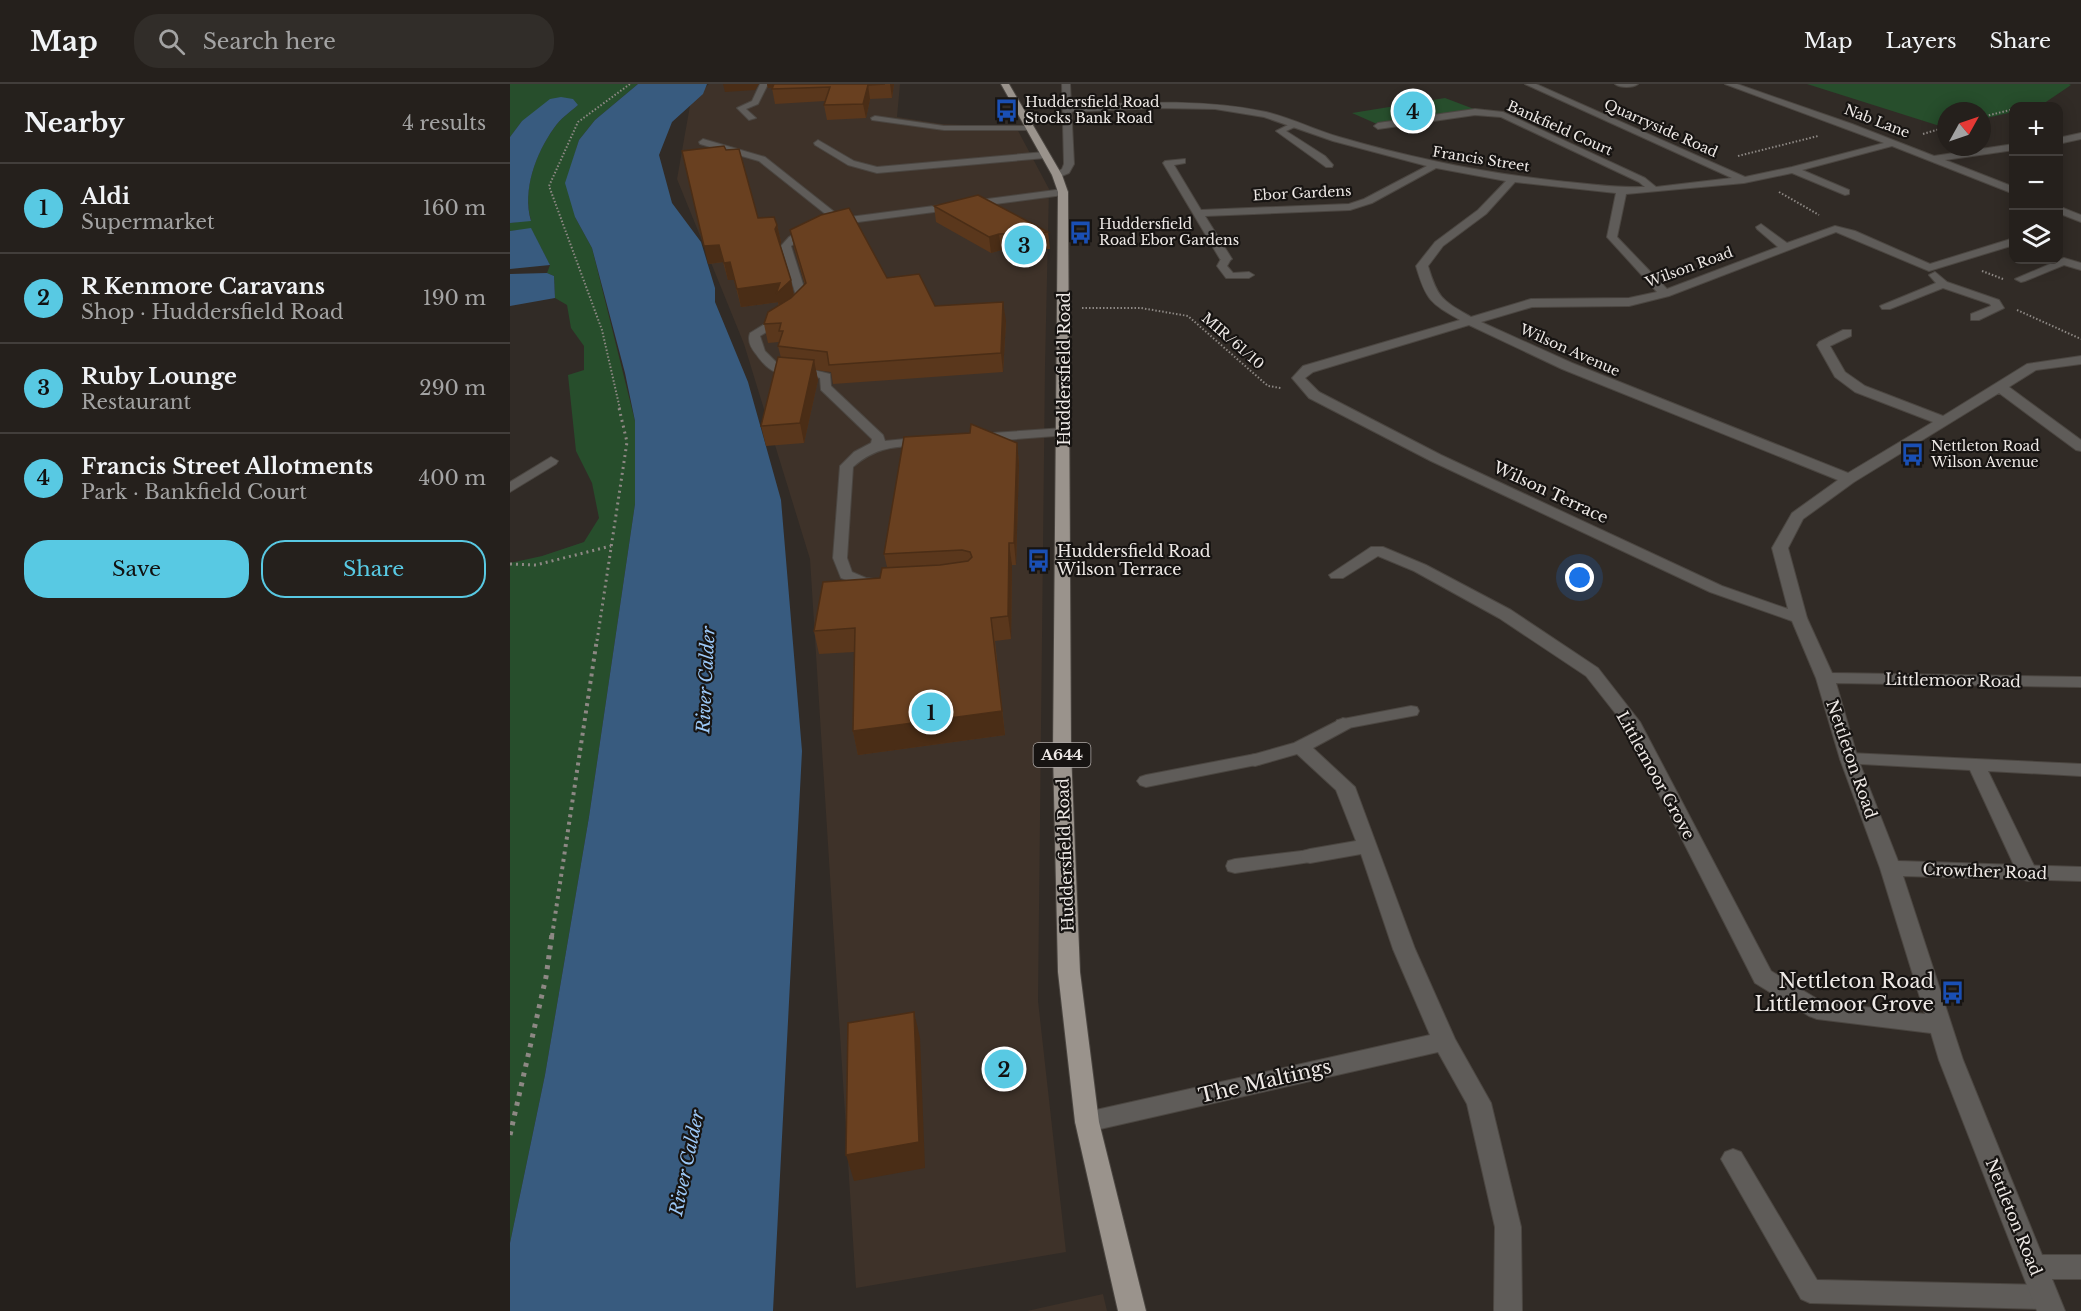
<!DOCTYPE html>
<html lang="en">
<head>
<meta charset="utf-8">
<style>
  :root { --surface:#25201c; --page:#312d29; --text:#f1f3f6; --muted:#a3a3a3; --line:#423e3b; --accent:#58c9e3 }
  body { margin:0; font-family:"Libre Baskerville",serif; background:var(--page); color:var(--text) }
  .controls { position:absolute; right:18px; top:18px; display:grid; overflow:hidden; border-radius:12px; box-shadow:0 3px 15px #0003 }
  .controls button { width:54px; height:54px; display:grid; place-items:center; padding:0; border:0; border-bottom:2px solid var(--line); background:var(--surface); color:var(--text); font:30px sans-serif }
  .compass { position:absolute; left:1427px; top:18px; width:54px; height:54px; border-radius:50%; background:var(--surface); box-shadow:0 3px 15px #0003; rotate:50deg }
  .you { position:absolute; left:1070px; top:494px; width:21px; height:21px; margin:-15px; border:4px solid #fff; border-radius:50%; background:#1a73e8; box-shadow:0 0 0 9px #1a73e833 }
  .badge { display:grid; place-items:center; width:39px; height:39px; border-radius:50%; background:var(--accent); color:#111; font-size:20px; font-weight:700 }
  .pin { position:absolute; translate:-50% -50%; border:3px solid #fff; box-shadow:0 2px 6px #0006 }
  .list { margin:0; padding:0; list-style:none }
  h2 { display:flex; justify-content:space-between; align-items:center; height:78px; margin:0; padding:0 24px; font-size:26px }
  h2 small { font-size:20px; font-weight:400; color:var(--muted) }
  .list li { display:grid; grid-template-columns:39px 1fr auto; gap:18px; align-items:center; box-sizing:border-box; height:90px; padding:0 24px; border-top:2px solid var(--line) }
  .list b { display:block; font-size:22px; white-space:nowrap }
  .list p { margin:0; font-size:20px; white-space:nowrap; color:var(--muted) }
  .list em { font-size:20px; font-style:normal; color:var(--muted) }
  .actions { display:flex; gap:12px; padding:18px 24px }
  .actions a { flex:1; padding:14px 0; border:2px solid var(--accent); border-radius:24px; text-align:center; font-size:21px; color:var(--accent) }
  .actions .main { background:var(--accent); color:#111 }
  .icon { flex:none; width:33px; height:33px; fill:none; stroke:currentColor; stroke-width:2; stroke-linecap:round; stroke-linejoin:round }
  .map { position:relative; flex:none; width:1571px; height:1227px; overflow:hidden }
  header { display:flex; align-items:center; gap:36px; box-sizing:border-box; height:84px; padding:0 30px; background:var(--surface); border-bottom:2px solid var(--line) }
  header strong { font-size:28px }
  nav { display:flex; gap:33px; margin-inline-start:auto; font-size:21px }
  .search { width:420px; height:54px; background:var(--page); display:flex; align-items:center; gap:15px; box-sizing:border-box; padding:0 21px; border-radius:24px; color:var(--muted); font-size:22px }
  main { display:flex }
  aside { flex:1; background:var(--surface) }
  .map>svg:first-child { display:block }
  .built { fill:#3e3229 }
  .green { fill:#274e2c }
  .water { fill:#385b7f }
  .lines { fill:none; stroke-linecap:round; stroke-linejoin:round }
  .service-casing { stroke:#4b4641; stroke-width:2 }
  .minor-casing { stroke:#4b4641; stroke-width:2 }
  .tertiary-casing { stroke:#4b4641; stroke-width:2 }
  .trunk-casing { stroke:#4b4641; stroke-width:2 }
  .path-far3 { stroke:#8d8884; stroke-width:2; stroke-dasharray:1.5 2; stroke-linecap:butt }
  .path-far2 { stroke:#8d8884; stroke-width:3; stroke-dasharray:2 4; stroke-linecap:butt }
  .path-far1 { stroke:#8d8884; stroke-width:4; stroke-dasharray:3 4.5; stroke-linecap:butt }
  .path { stroke:#8d8884; stroke-width:5; stroke-dasharray:4 6; stroke-linecap:butt }
  .service { fill:#5f5c59; fill-rule:evenodd }
  .minor { fill:#5f5c59; fill-rule:evenodd }
  .tertiary { fill:#5f5c59; fill-rule:evenodd }
  .trunk { fill:#9a938c; fill-rule:evenodd }
  .wall { fill:#5a371c }
  .shaded-wall { fill:#4a2d16 }
  .building { fill:#694020; stroke:#4a2d16; stroke-width:1.5 }
  .labels { text-anchor:middle; stroke-width:4.5; stroke-linejoin:round; paint-order:stroke }
  .far-poi-label { font-size:14px; fill:#eee9e6; stroke:#171412; text-anchor:start }
  .far-street-label { font-size:14px; fill:#eee9e6; stroke:#171412 }
  .shield { fill:#171412; stroke:#aea9a6; stroke-width:1.5 }
  .shield-label { font-size:15px; font-weight:bold; fill:#eee9e6 }
  .street-label { font-size:16px; fill:#eee9e6; stroke:#171412 }
  .poi-label { font-size:16px; fill:#eee9e6; stroke:#171412; text-anchor:start }
  .water-label { font-size:18px; font-style:italic; fill:#9dc9f8; stroke:#171412 }
  .near-poi-label { font-size:20px; fill:#eee9e6; stroke:#171412; text-anchor:end }
  .near-street-label { font-size:20px; fill:#eee9e6; stroke:#171412 }
</style>
</head>
<body>
<header>
<strong>Map</strong>
<div class="search"><svg class="icon" aria-label="search" viewBox="0 0 24 24"><circle cx="10" cy="10" r="6"/><path d="M15 15l6 6"/></svg>Search here</div>
<nav><a>Map</a><a>Layers</a><a>Share</a></nav>
</header>
<main>
<aside>
<h2>Nearby<small>4 results</small></h2>
<ul class="list">
<li><span class="badge">1</span><div><b>Aldi</b><p>Supermarket</p></div><em>160 m</em></li>
<li><span class="badge">2</span><div><b>R Kenmore Caravans</b><p>Shop · Huddersfield Road</p></div><em>190 m</em></li>
<li><span class="badge">3</span><div><b>Ruby Lounge</b><p>Restaurant</p></div><em>290 m</em></li>
<li><span class="badge">4</span><div><b>Francis Street Allotments</b><p>Park · Bankfield Court</p></div><em>400 m</em></li>
</ul>
<div class="actions"><a class="main">Save</a><a>Share</a></div>
</aside>
<div class="map">
<svg width="1571" height="1227" viewBox="0 0 1571 1227">
  <rect width="100%" height="100%" fill="#312b26"/>
  <g class="built">
    <polygon points="199,0 390,0 387,33 432,40 480,42 505,41 539,105 535,282 528,917 556,1168 346,1204 300,475 234,260 167,95 181,16"/>
    <polygon points="593,1210 597,1227 517,1227"/>
  </g>
  <g class="green">
    <path d="M0,0H128L85,36L69,56L63,76L65,133L82,164L125,337V420L79,733L35,991L0,1159V479L32,472L74,458L89,434L82,399L66,367L58,291L74,286V262L61,244L57,221L45,214L44,192L37,189L40,181L21,145L0,147V139L21,136C12,106 26,69 44,44C50,35 60,28 68,21L12,37L0,53Z"/>
    <polygon points="1297,0 1559,0 1561,1 1530,22 1504,22 1503,28 1472,35 1472,27 1436,27 1436,44"/>
    <polygon points="935,14 964,25 867,40 842,29"/>
  </g>
  <g class="water">
    <polygon points="128,0 197,0 193,10 162,38 149,71 162,119 191,158 205,204 205,218 238,298 271,416 292,667 263,1227 0,1227 0,1159 35,991 79,733 125,420 125,337 115,289 82,164 65,133 55,99 69,56 85,36"/>
    <path d="M51,13L63,15L68,21C60,28 50,35 44,44C26,69 12,106 21,137L0,139V53L12,37L40,15Z"/>
    <polygon points="21,144 40,181 0,185 0,147"/>
    <polygon points="37,189 44,192 45,214 0,222 0,190"/>
  </g>
  <g class="lines">
    <defs>
      <g id="service">
        <polygon points="250,0 258,0 248,20 236,25 246,34 239,36 227,24 242,17"/>
        <polygon points="365,32 434,42 520,42 524,44 520,46 434,46 362,36 361,34"/>
        <polygon points="782,39 789,41 776,47 815,72 823,81 822,83 816,83 766,47"/>
        <polygon points="193,55 255,73 332,134 553,105 558,108 553,111 325,141 320,138 323,136 249,77 190,60 189,58"/>
        <polygon points="308,56 344,77 367,83 535,68 539,71 535,74 367,89 338,81 305,61 304,59"/>
        <path d="M297,144L305,146L281,162L298,216L284,231L250,252L255,267L271,283L304,286L320,290L321,302L373,351L375,357L415,353L421,357L415,361C385,363 367,362 343,383L337,474L342,488L356,494L372,496L374,499L372,502C358,506 344,499 331,494L323,474L330,382L344,368L361,359L362,355L311,306L310,294C282,286 267,301 246,270C241,264 237,257 240,249L276,227L287,215L271,162L279,153Z"/>
        <polygon points="712,173 721,175 717,182 723,189 739,188 744,191 739,194 716,194 707,182"/>
        <polygon points="554,344 560,348 558,351 468,358 462,354 468,350"/>
        <polygon points="41,373 48,377 46,380 0,408 0,398"/>
        <polygon points="901,622 907,623 909,627 907,631 833,645 827,644 825,640 827,636 833,635"/>
        <polygon points="1339,669 1571,680 1571,692 1478,687 1528,790 1525,795 1518,797 1511,795 1508,790 1460,686 1333,679 1330,675 1333,671"/>
        <polygon points="745,670 751,672 754,676 751,680 636,703 630,701 627,697 630,693 636,691"/>
        <polygon points="800,766 807,767 809,772 807,777 725,789 718,787 716,782 718,777 725,775"/>
        <polygon points="1223,1065 1231,1068 1307,1196 1535,1201 1544,1205 1548,1213 1544,1221 1535,1225 1300,1219 1291,1215 1211,1075 1215,1068"/>
      </g>
      <g id="minor">
        <path d="M1015,0H1026L1235,93L1282,83L1374,59L1215,0H1227L1342,40L1424,72L1504,60V66L1435,76L1504,103V110L1382,62L1292,86L1339,106V110L1335,111L1282,89L1234,99L1116,110L1107,153L1157,205L1268,163L1247,145L1246,143L1251,140L1277,159L1325,142L1345,147L1420,180L1504,154V161L1419,187L1326,148L1159,212L1119,222L1022,223L971,238L1062,279L1338,389L1423,338L1345,308L1325,293L1307,261L1309,258L1333,246H1341V252L1320,262L1335,288L1355,302L1433,332L1517,280L1571,272V280L1526,286L1499,303L1571,356V367L1566,366L1489,309L1344,398L1293,435L1278,464L1297,534L1322,589L1571,593V603L1326,599L1348,675L1388,777L1571,783V797L1393,792L1453,976L1532,1171H1571V1195H1542L1555,1227H1527L1429,976L1421,949L1307,935L1299,932L1245,899L1113,639L1076,592L989,534L904,487L868,472L833,494H821L819,491L861,463H873L916,481L1001,526L1088,584L1130,638L1261,887L1312,918L1415,930L1370,784L1330,675L1306,594L1282,537L1200,508L921,377L799,314L782,294L793,282L950,236C920,219 916,216 906,182L925,158L968,126L996,97L926,84L862,119L840,126L695,132L722,175L716,178L710,175L653,79L655,77L675,75V79L664,81L691,126L839,120L854,115L917,82L823,57L754,33L705,25L647,24L556,28L552,25L556,22C623,19 690,14 756,28C781,34 805,46 829,53C901,74 974,89 1048,97C1077,100 1106,104 1135,103L1129,98L991,33L965,31L868,45L864,42L868,39L965,25L993,28L1135,94L1146,103L1222,94ZM1005,98L1106,109L1097,153L1147,208L1119,214L1021,215L961,233C932,216 928,215 918,182L933,162L976,130ZM959,241L1052,285L1328,396L1282,429L1262,464L1278,525L1212,502L931,371L809,308L795,294L803,288Z"/>
        <path d="M1105,0H1128C1123,4 1110,4 1105,0Z"/>
        <polygon points="1571,49 1571,55 1548,60 1548,54"/>
        <polygon points="1548,122 1571,131 1571,138 1548,129"/>
        <polygon points="1554,174 1571,179 1571,186 1554,181 1515,197 1511,198 1505,195"/>
        <polygon points="1425,188 1437,198 1489,216 1494,224 1469,236 1461,236 1461,230 1481,222 1480,220 1433,204 1380,225 1372,225 1370,222 1426,199 1419,191"/>
        <polygon points="833,634 840,636 842,640 840,644 803,664 845,703 905,865 945,955 981,1019 1011,1143 1012,1227 984,1227 985,1143 957,1020 928,968 577,1048 568,1045 565,1038 568,1031 577,1028 920,951 883,865 851,770 800,779 793,777 790,772 793,767 800,765 846,757 826,706 787,670 745,682 738,680 736,676 738,672 784,659"/>
      </g>
      <polygon id="tertiary" points="552,0 560,0 564,80 559,89 547,94 542,91 552,85 554,80"/>
      <polygon id="trunk" points="491,0 499,0 552,91 558,108 561,667 570,888 589,1038 636,1227 608,1227 565,1038 548,888 543,667 548,108 542,91"/>
    </defs>
    <use href="#service" class="service-casing"/>
    <use href="#minor" class="minor-casing"/>
    <use href="#tertiary" class="tertiary-casing"/>
    <use href="#trunk" class="trunk-casing"/>
    <g class="path-far3">
      <polyline points="1472,33 1504,25"/>
      <polyline points="1413,50 1436,43"/>
      <polyline points="1228,72 1308,52"/>
      <polyline points="1269,108 1309,131"/>
      <polyline points="1472,187 1493,195"/>
      <polyline points="572,224 631,224 678,232 758,302 771,304"/>
      <polyline points="1507,226 1571,255"/>
      <polyline points="110,325 92,246 39,102 68,38 120,0"/>
    </g>
    <g class="path-far2">
      <polyline points="0,480 26,481 101,462"/>
      <polyline points="87,557 117,358 109,324"/>
    </g>
    <polyline class="path-far1" points="42,852 87,555"/>
    <polyline class="path" points="0,1051 36,893 42,850"/>
    <use href="#service" class="service"/>
    <use href="#minor" class="minor"/>
    <use href="#tertiary" class="tertiary"/>
    <use href="#trunk" class="trunk"/>
  </g>
  <g class="wall">
    <polygon points="257,0 384,0 382,14 360,15 356,34 317,36 314,21 315,17 265,20 262,4 258,4"/>
    <polygon points="424,122 538,148 540,165 491,166 481,169 426,138"/>
    <polygon points="248,134 267,141 271,158 270,160 281,196 284,212 295,201 284,163 280,146 377,194 425,222 496,237 493,288 323,300 321,288 306,286 308,296 294,359 256,362 251,342 271,274 268,262 269,258 258,259 254,240 268,222 268,218 231,223 224,196 218,196 213,178 198,180"/>
    <polygon points="507,359 509,380 506,481 502,481 501,555 485,557 495,651 348,671 343,647 344,568 309,570 304,547 370,494 377,483 374,470"/>
  </g>
  <g class="shaded-wall">
    <polygon points="213,0 249,0 245,6 215,8"/>
    <polygon points="257,0 270,0 271,3 258,4"/>
    <polygon points="380,0 384,0 382,14"/>
    <polygon points="358,1 360,15 356,34 353,20"/>
    <polygon points="267,141 271,158 269,163 265,145"/>
    <polygon points="489,150 491,166 481,169 479,153"/>
    <polygon points="209,161 213,178 198,180 194,162"/>
    <polygon points="220,178 224,196 218,196 214,179"/>
    <polygon points="281,196 284,214 270,228 268,218 231,223 227,205"/>
    <polygon points="493,218 496,237 493,288 491,269"/>
    <polygon points="304,276 308,296 294,359 290,339"/>
    <polygon points="507,359 509,380 506,481 504,459"/>
    <polygon points="499,459 502,481 501,555 498,532"/>
    <polygon points="481,534 495,651 348,671 343,647"/>
    <polygon points="404,928 410,954 415,1084 344,1097 336,1071"/>
  </g>
  <g class="building">
    <polygon points="264,0 375,0 358,1 353,20 314,21 320,3 262,5"/>
    <polygon points="214,62 216,66 229,65 248,134 264,133 267,141 265,145 281,196 266,210 270,199 227,205 220,178 214,179 209,161 194,162 172,67"/>
    <polygon points="468,111 538,148 489,150 479,153 424,122"/>
    <polygon points="339,124 377,194 409,190 425,222 493,218 491,269 319,281 317,268 268,262 273,247 269,247 271,239 254,240 258,228 281,214 296,199 280,146 311,131"/>
    <polygon points="268,273 304,276 290,339 251,342"/>
    <polygon points="461,340 507,359 504,459 499,459 498,532 481,534 492,627 343,647 345,544 304,547 313,498 370,494 372,484 430,481 458,477 462,473 460,468 452,466 374,470 394,353 460,349"/>
    <polygon points="404,928 409,1058 336,1071 338,939"/>
  </g>
  <defs>
    <symbol id="bus-bare" viewBox="-9 -9 18 18"><path d="M-5-6H5V4H4V6H2V4H-2V6H-4V4H-5ZM-3.5-4V0h7V-4ZM-3.5 1.2v1.5H-2V1.2ZM2 1.2v1.5H3.5V1.2Z" fill="#1a4fb4" stroke="#171412" stroke-width="2.5" paint-order="stroke"/></symbol>
  </defs>
  <g fill-rule="evenodd">
    <use href="#bus-bare" x="480" y="10" width="33" height="33"/>
    <use href="#bus-bare" x="554" y="132" width="33" height="33"/>
    <use href="#bus-bare" x="1386" y="354" width="33" height="33"/>
    <use href="#bus-bare" x="512" y="460" width="33" height="33"/>
    <use href="#bus-bare" x="1426" y="892" width="33" height="33"/>
  </g>
  <g class="labels">
    <g class="far-poi-label">
      <text x="515" y="23">Huddersfield Road<tspan x="515" dy="16">Stocks Bank Road</tspan></text>
      <text x="589" y="145">Huddersfield<tspan x="589" dy="16">Road Ebor Gardens</tspan></text>
      <text x="1421" y="367">Nettleton Road<tspan x="1421" dy="16">Wilson Avenue</tspan></text>
    </g>
    <g class="far-street-label">
      <text transform="translate(1367 37) rotate(21)" y="5">Nab Lane</text>
      <text transform="translate(1050 44) rotate(24)" y="5">Bankfield Court</text>
      <text transform="translate(1151 44) rotate(24)" y="5">Quarryside Road</text>
      <text transform="translate(971 75) rotate(9)" y="5">Francis Street</text>
      <text transform="translate(792 109) rotate(-3)" y="5">Ebor Gardens</text>
      <text transform="translate(1179 183) rotate(-20)" y="5">Wilson Road</text>
      <text transform="translate(723 257) rotate(41)" y="5">MIR/61/10</text>
      <text transform="translate(1060 266) rotate(24)" y="5">Wilson Avenue</text>
    </g>
    <rect class="shield" x="523.5" y="659" width="57" height="24" rx="4.5"/>
    <g class="shield-label">
      <text x="552" y="676">A644</text>
    </g>
    <g class="street-label">
      <text transform="translate(554 285) rotate(-90)" y="6">Huddersfield Road</text>
      <text transform="translate(1041 408) rotate(25)" y="6">Wilson Terrace</text>
      <text transform="translate(1443 596) rotate(1)" y="6">Littlemoor Road</text>
      <text transform="translate(1342 675) rotate(71)" y="6">Nettleton Road</text>
      <text transform="translate(1146 691) rotate(61)" y="6">Littlemoor Grove</text>
      <text transform="translate(555 771) rotate(-92)" y="6">Huddersfield Road</text>
      <text transform="translate(1475 787) rotate(2)" y="6">Crowther Road</text>
      <text transform="translate(1504 1133) rotate(68)" y="6">Nettleton Road</text>
    </g>
    <g class="poi-label">
      <text x="547" y="473">Huddersfield Road<tspan x="547" dy="18">Wilson Terrace</tspan></text>
    </g>
    <g class="water-label">
      <text transform="translate(196 596) rotate(-87)" y="6">River Calder</text>
      <text transform="translate(177 1079) rotate(-78)" y="6">River Calder</text>
    </g>
    <g class="near-poi-label">
      <text x="1424" y="904">Nettleton Road<tspan x="1424" dy="23">Littlemoor Grove</tspan></text>
    </g>
    <g class="near-street-label">
      <text transform="translate(755 997) rotate(-13)" y="7">The Maltings</text>
    </g>
  </g>
</svg>
<div class="controls">
<button>+</button>
<button>−</button>
<button><svg class="icon" aria-label="layers" viewBox="0 0 24 24"><path d="M12 4l9 5-9 5-9-5zM3 14l9 5 9-5"/></svg></button>
</div>
<svg class="compass" viewBox="-18 -18 36 36"><path d="M0-13l5 13h-10z" fill="#e53935"/><path d="M0 13l5-13h-10z" fill="#a3a3a3"/></svg>
<div class="you"></div>
<div class="pin badge" style="left:421px;top:628px">1</div>
<div class="pin badge" style="left:494px;top:985px">2</div>
<div class="pin badge" style="left:514px;top:161px">3</div>
<div class="pin badge" style="left:903px;top:27px">4</div>
</div>
</main>
</body>
</html>
